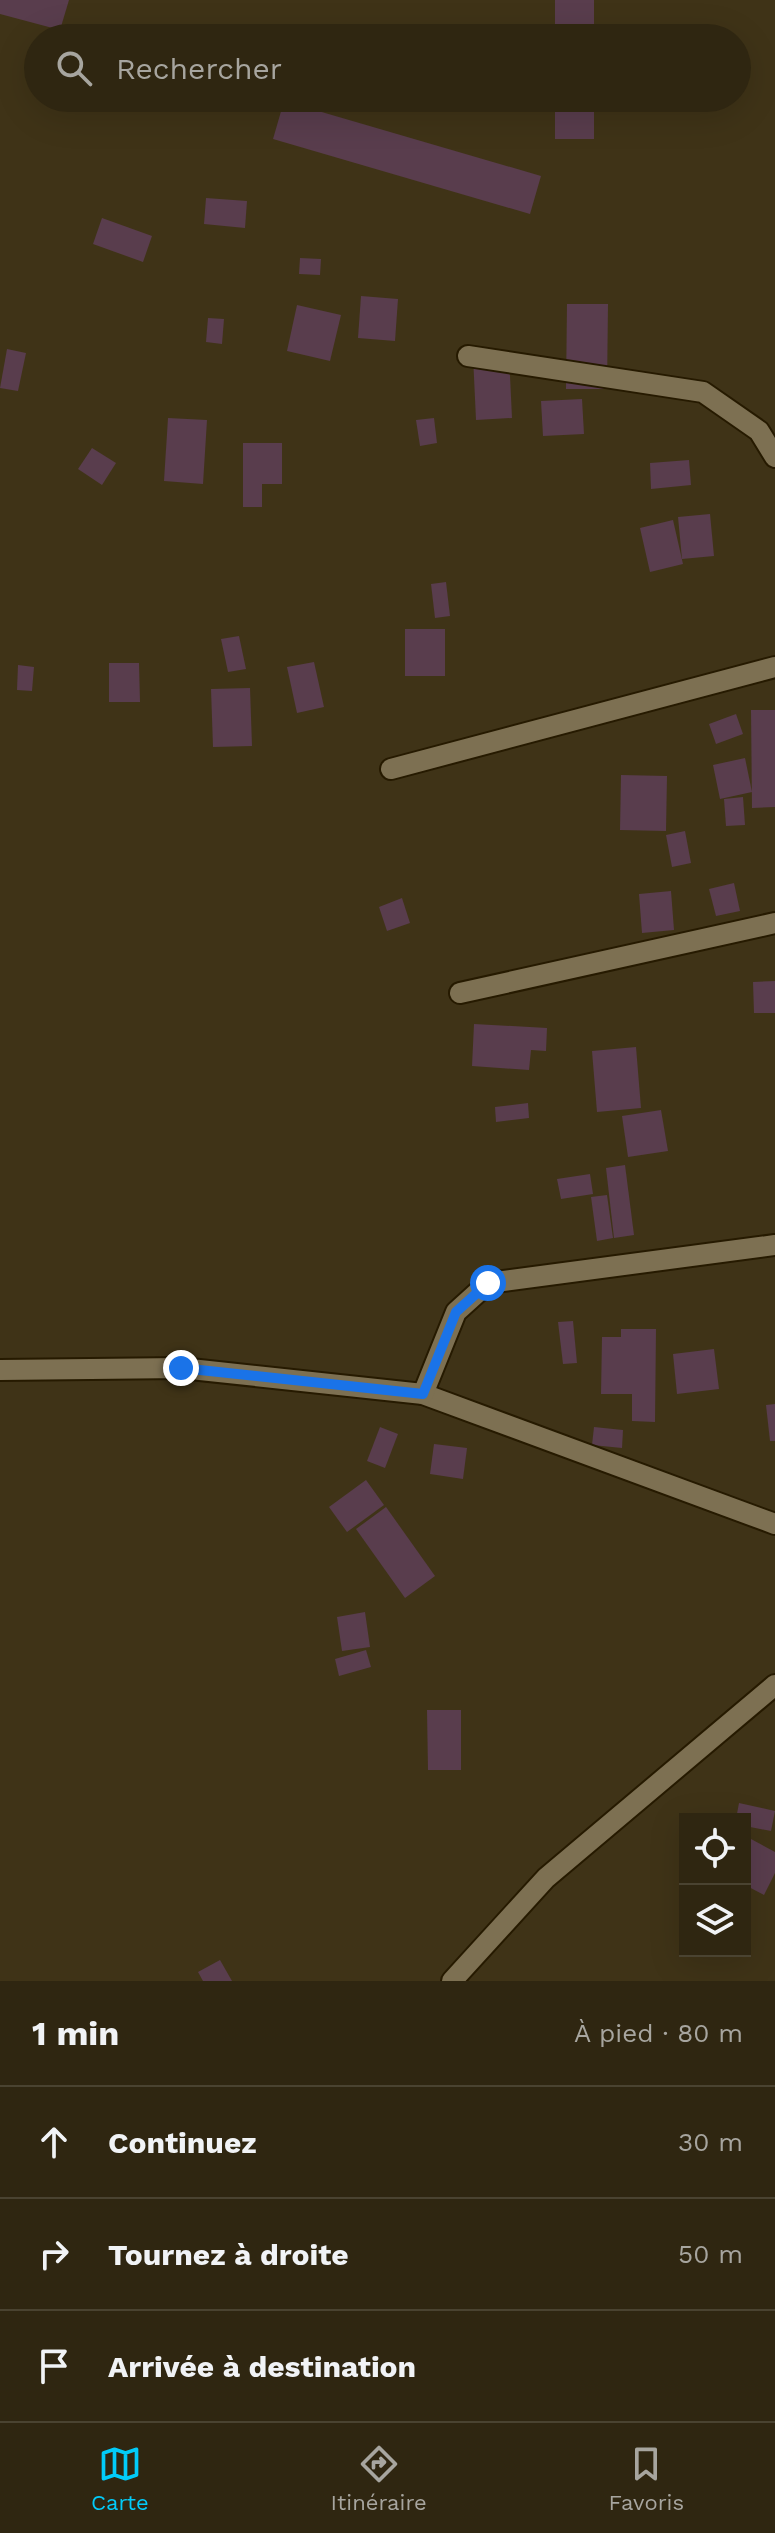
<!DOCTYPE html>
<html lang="fr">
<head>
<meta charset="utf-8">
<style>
  :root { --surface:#2f2611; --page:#372e1a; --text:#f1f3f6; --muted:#a7a59f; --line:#4a4331; --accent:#02cbf9 }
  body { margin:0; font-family:"Work Sans",sans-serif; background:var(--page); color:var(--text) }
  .controls { position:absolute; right:24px; bottom:24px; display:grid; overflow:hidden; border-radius:0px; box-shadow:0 8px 32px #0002 }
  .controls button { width:72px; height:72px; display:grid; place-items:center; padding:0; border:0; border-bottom:2px solid var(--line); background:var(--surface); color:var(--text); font:40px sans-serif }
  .stop { position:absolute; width:24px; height:24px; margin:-18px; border:6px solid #1a73e8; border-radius:50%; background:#fff }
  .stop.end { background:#1a73e8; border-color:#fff; box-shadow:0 2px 8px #0008 }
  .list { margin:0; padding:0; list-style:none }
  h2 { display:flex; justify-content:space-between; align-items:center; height:104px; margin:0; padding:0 32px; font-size:34px }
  h2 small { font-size:26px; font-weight:400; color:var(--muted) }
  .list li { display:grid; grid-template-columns:52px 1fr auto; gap:24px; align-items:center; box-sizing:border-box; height:112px; padding:0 32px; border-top:2px solid var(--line) }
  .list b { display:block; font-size:30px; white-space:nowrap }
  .list em { font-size:26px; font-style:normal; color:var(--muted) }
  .icon { flex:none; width:44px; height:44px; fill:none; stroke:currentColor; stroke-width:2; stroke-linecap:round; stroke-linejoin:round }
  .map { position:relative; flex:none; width:775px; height:1981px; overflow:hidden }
  .search { position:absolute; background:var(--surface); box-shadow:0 8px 32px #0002; left:24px; right:24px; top:24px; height:88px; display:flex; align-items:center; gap:20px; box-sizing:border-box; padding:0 28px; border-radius:44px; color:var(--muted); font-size:30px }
  .sheet { height:440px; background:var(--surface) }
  nav { display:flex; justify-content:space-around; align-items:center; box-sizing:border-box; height:112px; border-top:2px solid var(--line); background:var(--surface); font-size:22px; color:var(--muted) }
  nav a { display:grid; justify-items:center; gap:4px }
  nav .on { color:var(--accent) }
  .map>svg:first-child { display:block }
  .building { fill:#593d4d }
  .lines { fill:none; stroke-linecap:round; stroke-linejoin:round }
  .minor-casing { stroke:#261a00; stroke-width:24 }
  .minor { stroke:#7d7052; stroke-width:20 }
  .route { stroke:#1a73e8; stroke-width:10 }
</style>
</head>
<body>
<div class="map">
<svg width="775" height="1981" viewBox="0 0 775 1981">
  <rect width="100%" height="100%" fill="#3f3317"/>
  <g class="building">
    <polygon points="0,0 69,0 60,30 0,14"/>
    <rect x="555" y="0" width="39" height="38"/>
    <rect x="555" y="98" width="39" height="41"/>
    <polygon points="284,101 541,176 530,214 273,139"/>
    <polygon points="206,198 247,201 245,228 204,224"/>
    <polygon points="102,218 152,236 143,262 93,244"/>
    <polygon points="300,258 321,259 320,275 299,274"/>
    <polygon points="361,296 398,299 395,341 358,338"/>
    <polygon points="567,304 608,304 607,389 566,389"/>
    <polygon points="297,305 341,315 330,361 287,351"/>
    <polygon points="208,318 224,319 222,344 206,342"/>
    <polygon points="7,349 26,353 18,391 0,388"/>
    <polygon points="509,355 512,418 476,420 473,356"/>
    <polygon points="582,399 584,434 543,436 541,401"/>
    <polygon points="168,418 207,420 203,484 164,481"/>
    <polygon points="434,418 437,443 420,446 416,420"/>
    <polygon points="243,443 282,443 282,484 262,484 262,507 243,507"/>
    <polygon points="92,448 116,463 102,485 78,469"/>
    <polygon points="689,460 691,485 651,489 650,463"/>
    <polygon points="710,514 714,556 682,559 678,517"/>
    <polygon points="673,520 683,564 650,572 640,528"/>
    <polygon points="446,582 450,616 435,618 431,584"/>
    <rect x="405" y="629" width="40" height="47"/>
    <polygon points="239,636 246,669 228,672 221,639"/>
    <polygon points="314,662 324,707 297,713 287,667"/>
    <polygon points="109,663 139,663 140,702 109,702"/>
    <polygon points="18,665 34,667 32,691 17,690"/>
    <polygon points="250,688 252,746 213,747 211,689"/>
    <polygon points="751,710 775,710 775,807 752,808"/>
    <polygon points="736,714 743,734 716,744 709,724"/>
    <polygon points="745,758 752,792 720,799 713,765"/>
    <polygon points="621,775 667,776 666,831 620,830"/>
    <polygon points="743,797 745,825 726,826 724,799"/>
    <polygon points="685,831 691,863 672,867 666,835"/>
    <polygon points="734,883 740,911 716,916 709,889"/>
    <polygon points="671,891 674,930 642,933 639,894"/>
    <polygon points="402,898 410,923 387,931 379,907"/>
    <polygon points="775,981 775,1013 754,1013 753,982"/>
    <polygon points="474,1024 547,1028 546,1051 531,1050 529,1070 472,1066"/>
    <polygon points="636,1047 641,1108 597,1112 592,1051"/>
    <polygon points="528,1103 529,1118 496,1122 495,1107"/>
    <polygon points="661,1110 668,1151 628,1157 622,1116"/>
    <polygon points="625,1165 634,1235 614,1238 606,1168"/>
    <polygon points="590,1174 593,1194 561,1199 557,1179"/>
    <polygon points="607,1195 613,1238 597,1241 591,1197"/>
    <polygon points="573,1321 577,1363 563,1364 558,1322"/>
    <polygon points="621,1329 656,1329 655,1422 632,1421 632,1394 601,1394 602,1337 621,1337"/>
    <polygon points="714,1349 719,1389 677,1394 673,1354"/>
    <polygon points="775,1404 775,1441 770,1441 766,1405"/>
    <polygon points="380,1427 398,1434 385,1468 367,1461"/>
    <polygon points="594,1427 623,1430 622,1448 592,1445"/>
    <polygon points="434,1444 467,1448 463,1479 430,1474"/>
    <polygon points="366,1480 384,1505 347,1532 329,1507"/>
    <polygon points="386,1507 435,1576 405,1598 356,1529"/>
    <polygon points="365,1612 370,1647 342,1651 337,1617"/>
    <polygon points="366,1650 371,1667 339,1676 335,1659"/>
    <polygon points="427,1710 461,1710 461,1770 428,1770"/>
    <polygon points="739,1803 775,1811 771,1831 745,1826 745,1819 736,1819"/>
    <polygon points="751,1839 775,1852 775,1873 764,1895 745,1885 745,1851"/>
    <polygon points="220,1960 232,1981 203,1981 198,1972"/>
  </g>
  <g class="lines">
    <defs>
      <g id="minor">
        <polyline points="468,356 703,392 759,431 775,457"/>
        <polyline points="391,769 775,667"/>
        <polyline points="460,993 775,923"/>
        <polyline points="0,1370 181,1368 423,1394 775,1524"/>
        <polyline points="423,1394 456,1312 488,1283 775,1245"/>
        <polyline points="452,1981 546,1878 775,1685"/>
      </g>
    </defs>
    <use href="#minor" class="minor-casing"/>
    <use href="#minor" class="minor"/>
  </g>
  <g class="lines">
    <polyline class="route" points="181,1368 423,1394 456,1312 488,1283"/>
  </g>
</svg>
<div class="controls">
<button><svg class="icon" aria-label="locate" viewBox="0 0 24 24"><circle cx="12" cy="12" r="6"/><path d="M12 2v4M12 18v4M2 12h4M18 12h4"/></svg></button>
<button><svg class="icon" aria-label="layers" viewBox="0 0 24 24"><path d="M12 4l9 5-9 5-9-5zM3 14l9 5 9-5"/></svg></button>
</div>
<div class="stop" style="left:488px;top:1283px"></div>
<div class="stop end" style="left:181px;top:1368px"></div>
<div class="search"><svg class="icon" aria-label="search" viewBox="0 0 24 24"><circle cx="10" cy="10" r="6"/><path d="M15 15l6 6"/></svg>Rechercher</div>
</div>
<section class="sheet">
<h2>1 min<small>À pied · 80 m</small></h2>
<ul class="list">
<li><svg class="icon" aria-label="ahead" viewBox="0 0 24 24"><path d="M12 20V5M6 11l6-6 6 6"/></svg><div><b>Continuez</b></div><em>30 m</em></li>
<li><svg class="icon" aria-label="right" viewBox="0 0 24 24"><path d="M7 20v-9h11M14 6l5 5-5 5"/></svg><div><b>Tournez à droite</b></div><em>50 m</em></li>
<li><svg class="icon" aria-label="arrive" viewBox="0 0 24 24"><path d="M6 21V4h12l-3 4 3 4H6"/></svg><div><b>Arrivée à destination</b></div></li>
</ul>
</section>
<nav>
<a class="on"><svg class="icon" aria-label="map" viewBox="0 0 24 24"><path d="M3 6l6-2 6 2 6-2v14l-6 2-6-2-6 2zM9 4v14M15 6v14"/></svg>Carte</a>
<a><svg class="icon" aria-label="directions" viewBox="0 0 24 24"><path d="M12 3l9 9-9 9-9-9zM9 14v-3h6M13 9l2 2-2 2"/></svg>Itinéraire</a>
<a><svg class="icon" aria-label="saved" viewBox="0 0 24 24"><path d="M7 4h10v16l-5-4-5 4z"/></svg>Favoris</a>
</nav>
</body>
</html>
